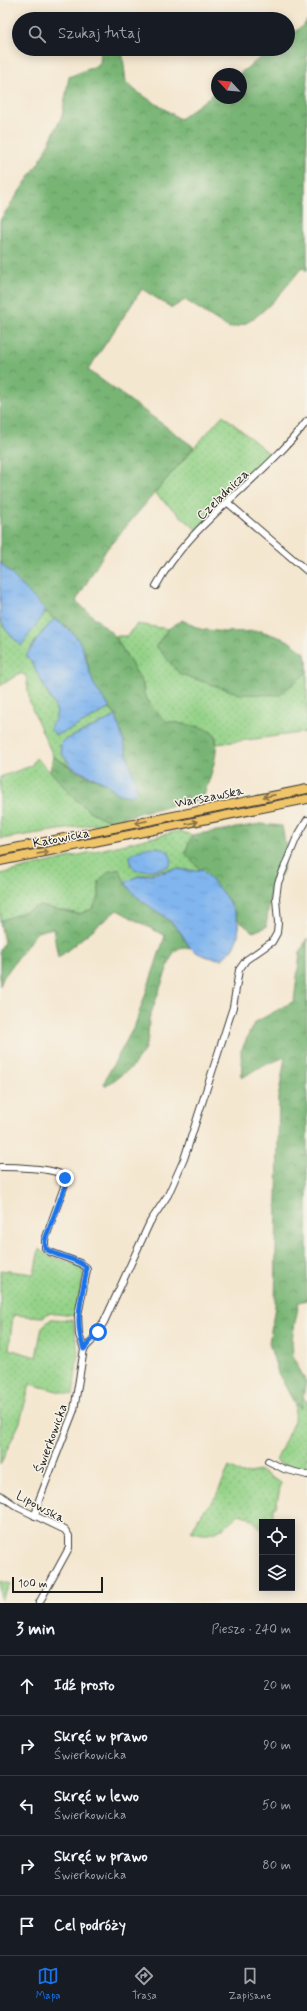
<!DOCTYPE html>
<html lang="pl">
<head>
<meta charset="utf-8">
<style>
  :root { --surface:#171b24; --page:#242831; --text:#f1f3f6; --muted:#9ea1a6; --line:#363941; --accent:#1a73e8 }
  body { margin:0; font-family:Mynerve,sans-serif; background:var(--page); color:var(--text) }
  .controls { position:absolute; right:12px; bottom:12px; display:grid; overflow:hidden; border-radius:0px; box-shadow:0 2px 10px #0003 }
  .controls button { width:36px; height:36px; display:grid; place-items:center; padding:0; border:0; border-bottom:1px solid var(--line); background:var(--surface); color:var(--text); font:20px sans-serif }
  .compass { position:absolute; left:211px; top:68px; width:36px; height:36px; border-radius:50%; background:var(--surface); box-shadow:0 2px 10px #0003; rotate:296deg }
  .scale { position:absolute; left:12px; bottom:10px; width:91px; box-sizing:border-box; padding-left:4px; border:2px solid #1c1c1c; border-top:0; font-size:11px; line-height:14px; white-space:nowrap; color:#1c1c1c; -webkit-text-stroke:3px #f7f3e8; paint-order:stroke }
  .stop { position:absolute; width:12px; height:12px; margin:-9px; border:3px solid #1a73e8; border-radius:50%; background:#fff }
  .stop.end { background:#1a73e8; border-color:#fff; box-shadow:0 1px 4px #0008 }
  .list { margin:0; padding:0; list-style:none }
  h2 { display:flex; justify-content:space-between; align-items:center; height:52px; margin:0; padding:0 16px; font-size:17px }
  h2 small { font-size:13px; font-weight:400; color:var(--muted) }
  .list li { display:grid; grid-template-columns:26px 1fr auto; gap:12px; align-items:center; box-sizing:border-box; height:60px; padding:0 16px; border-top:1px solid var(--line) }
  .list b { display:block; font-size:15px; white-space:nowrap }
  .list p { margin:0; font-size:13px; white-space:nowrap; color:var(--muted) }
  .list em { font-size:13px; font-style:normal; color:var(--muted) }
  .icon { flex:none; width:22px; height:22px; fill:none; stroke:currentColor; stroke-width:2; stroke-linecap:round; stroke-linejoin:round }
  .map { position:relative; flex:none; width:307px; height:1603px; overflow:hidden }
  .search { position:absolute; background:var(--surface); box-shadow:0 2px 10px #0003; left:12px; right:12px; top:12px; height:44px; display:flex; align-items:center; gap:10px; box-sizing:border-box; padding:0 14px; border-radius:22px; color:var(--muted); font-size:15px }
  .sheet { height:352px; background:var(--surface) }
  nav { display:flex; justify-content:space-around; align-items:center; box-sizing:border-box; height:56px; border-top:1px solid var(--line); background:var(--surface); font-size:11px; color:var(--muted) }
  nav a { display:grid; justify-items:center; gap:2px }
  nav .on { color:var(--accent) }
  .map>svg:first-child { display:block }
  .grass { fill:url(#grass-dots); stroke:#587852 }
  .forest { fill:url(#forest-crowns); stroke:#4a6848 }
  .water { fill:url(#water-ripples); stroke:#4e6885 }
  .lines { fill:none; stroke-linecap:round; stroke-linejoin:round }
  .minor-casing { stroke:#3c3a37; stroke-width:8 }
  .major-casing { stroke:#3c3a37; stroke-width:10 }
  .minor { stroke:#fff; stroke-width:6 }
  .major { stroke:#f0c469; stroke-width:8 }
  .oneway { stroke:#867042 }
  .route { stroke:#1a73e8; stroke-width:5 }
  .labels { text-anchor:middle; stroke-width:3; stroke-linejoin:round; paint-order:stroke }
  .street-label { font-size:13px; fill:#1c1c1c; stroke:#f7f3e8 }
</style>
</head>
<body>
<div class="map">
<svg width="307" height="1603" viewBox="0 0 307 1603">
  <defs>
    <pattern id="grass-dots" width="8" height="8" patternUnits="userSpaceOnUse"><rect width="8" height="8" fill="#95d389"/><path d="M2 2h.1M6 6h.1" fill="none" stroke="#80b576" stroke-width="1.8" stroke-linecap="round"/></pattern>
    <pattern id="forest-crowns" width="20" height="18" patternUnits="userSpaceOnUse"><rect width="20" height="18" fill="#78b575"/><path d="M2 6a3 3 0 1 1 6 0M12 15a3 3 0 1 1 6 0" fill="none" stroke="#62925f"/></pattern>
    <pattern id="water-ripples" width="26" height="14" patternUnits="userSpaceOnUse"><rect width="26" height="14" fill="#81b5ee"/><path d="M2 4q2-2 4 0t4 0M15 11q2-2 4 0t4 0" fill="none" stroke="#6f9bcc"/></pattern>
  </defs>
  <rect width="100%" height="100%" fill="#f7f3e8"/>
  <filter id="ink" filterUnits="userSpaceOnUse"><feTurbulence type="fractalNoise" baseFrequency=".025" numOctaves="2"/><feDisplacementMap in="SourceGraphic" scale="8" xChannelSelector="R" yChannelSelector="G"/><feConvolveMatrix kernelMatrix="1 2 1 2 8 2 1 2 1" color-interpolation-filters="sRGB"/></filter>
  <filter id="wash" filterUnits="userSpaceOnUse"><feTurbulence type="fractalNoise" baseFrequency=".012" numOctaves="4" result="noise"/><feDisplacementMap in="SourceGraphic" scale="16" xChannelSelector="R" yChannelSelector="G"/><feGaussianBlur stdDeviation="0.9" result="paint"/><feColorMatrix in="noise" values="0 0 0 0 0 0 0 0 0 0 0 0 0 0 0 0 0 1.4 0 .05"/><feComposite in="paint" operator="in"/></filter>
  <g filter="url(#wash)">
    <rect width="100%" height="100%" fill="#f4e7d0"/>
    <g class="grass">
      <polygon points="223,415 272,456 197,530 154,493"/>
      <polygon points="46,611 54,619 40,635 26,656 31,661 57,711 55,720 55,735 69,730 110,708 116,716 65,740 60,745 62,754 73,768 53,756 30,704 26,676 20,673 0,686 0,618 5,629 21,646"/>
      <polygon points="137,624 168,629 156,646 180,674 306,672 306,659 307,660 307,732 217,744 215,734 166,721 152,707 144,694 143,684 115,636 127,636"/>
      <polygon points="36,758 60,781 71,795 89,811 111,822 0,839 0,777 31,766"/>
      <path d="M179,831L192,835L185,853L202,869C193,872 186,869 177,869C160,870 140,874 125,882L119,869L99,881V898L92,909L79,914L40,906L0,921V874Z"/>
      <polygon points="39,1249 45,1254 79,1266 83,1269 83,1277 75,1316 49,1313 43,1317 13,1315 9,1349 36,1357 42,1327 51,1319 73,1320 78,1352 73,1395 30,1384 20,1422 0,1465 0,1270 34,1274"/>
      <polygon points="303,1397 307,1402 307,1472 286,1466 276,1461 294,1421 295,1404 301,1408"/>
      <path d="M229,1467L242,1474L260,1471L281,1483L276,1507L273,1508V1522H262V1529L249,1517L239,1514C224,1528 213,1540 191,1531L198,1518L216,1496Z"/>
      <polygon points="0,1581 11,1584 1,1599 0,1599"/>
    </g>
    <g class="forest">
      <path d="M307,20V271L302,267C290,283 263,316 244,324C240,326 234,327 229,328L185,300L172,308L142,289L88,370L194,447L106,550L76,601L115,636L143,684L144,694L152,707L166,721L201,727L215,734C220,756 209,778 203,799L142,812L111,822L89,811L71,795L50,771L53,756L76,771L107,784L119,794L133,774L116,716L93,684L85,653L68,627L54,619L40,606L0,562V220L40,161L62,116L69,77L100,64L101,49H122L126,82L136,91L180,119L217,91V98H241V74H239L272,49H288V37L305,24Z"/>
      <polygon points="182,620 200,629 224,632 261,631 287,640 305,653 307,672 280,695 240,694 180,674 156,646 168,629"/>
      <polygon points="261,824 282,826 286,848 283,871 270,897 266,927 253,932 239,921 229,901 185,853 192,835"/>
      <path d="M119,869L127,886L138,898L157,910L178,929L190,948C181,945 175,949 171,958L149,1019L148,1038L144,1051L132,1067L106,1086L104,1083L107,1076L135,1025L165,936L117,910L58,958L53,928L37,932L3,978L0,986V950L4,942L0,921L40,906L79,914L92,909L99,898V881L108,872Z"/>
      <polygon points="307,938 307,1300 299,1302 292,1339 293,1357 306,1382 301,1408 295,1404 278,1373 269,1343 275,1306 279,1093 285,1057 256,1069 242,1078 241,1051 254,1023 294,1001 300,953"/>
    </g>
    <g class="water">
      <polygon points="0,562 46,611 21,646 5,629 0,618"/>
      <path d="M54,619C87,639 81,650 93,682C96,691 105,699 110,708L69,730L56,735L51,730V725L55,720L57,711L31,661L26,656L40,635Z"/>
      <polygon points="116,716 138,791 130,796 119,794 107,784 73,768 62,754 60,745 65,740"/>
      <polygon points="157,847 168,851 172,860 169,866 154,870 137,871 131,865 130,855 145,848"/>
      <path d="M177,869L194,871L202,869C224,895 260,928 222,959C212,959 197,955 190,947C185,942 183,934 178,929C163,911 136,903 125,882L136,877Z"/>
    </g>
  </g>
  <g filter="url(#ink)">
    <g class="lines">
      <defs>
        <g id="minor">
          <polyline points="228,503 307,571"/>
          <path d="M156,586C191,521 263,480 307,421"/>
          <path d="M0,1167C12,1167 54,1168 62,1175C65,1177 65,1180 65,1184L45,1240V1248L50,1252L80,1263L86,1267L87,1270L78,1315L79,1335L84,1349L74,1410L39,1500L35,1516"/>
          <polyline points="84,1349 91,1342 104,1322 150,1222 168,1195 184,1159 213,1069 233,1007 239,970 246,960 272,942 277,933 278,923 276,898 278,883 296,839 307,820"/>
          <polyline points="268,1461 284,1469 307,1475"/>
          <polyline points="0,1495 19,1508 65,1530 69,1536 69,1548 39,1603"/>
        </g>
        <g id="major">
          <polyline points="0,851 307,789"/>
          <polyline points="0,861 307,799"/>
        </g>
      </defs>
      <use href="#minor" class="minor-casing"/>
      <use href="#major" class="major-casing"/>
      <use href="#minor" class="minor"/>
      <use href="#major" class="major"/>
    </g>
    <defs><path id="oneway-shaft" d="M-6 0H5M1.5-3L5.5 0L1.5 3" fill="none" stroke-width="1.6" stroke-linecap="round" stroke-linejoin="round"/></defs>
    <g class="oneway">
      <use href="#oneway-shaft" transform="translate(269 796) rotate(169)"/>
      <use href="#oneway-shaft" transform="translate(141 822) rotate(169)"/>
      <use href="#oneway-shaft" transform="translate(192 823) rotate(-11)"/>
      <use href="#oneway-shaft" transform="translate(43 853) rotate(-10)"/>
    </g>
  </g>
  <g class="lines" filter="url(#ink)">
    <path class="route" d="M65,1178L66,1184L45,1240V1248C57,1258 75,1257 86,1267V1274C81,1299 74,1323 84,1349L98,1332"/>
  </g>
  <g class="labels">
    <g class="street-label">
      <text transform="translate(222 494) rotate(-44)" y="5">Czeladnicza</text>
      <text transform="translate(209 796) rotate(-11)" y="5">Warszawska</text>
      <text transform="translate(61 837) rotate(-11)" y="5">Katowicka</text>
      <text transform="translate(50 1438) rotate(-70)" y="5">Świerkowicka</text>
      <text transform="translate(41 1506) rotate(28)" y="5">Lipowska</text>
    </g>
  </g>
</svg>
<div class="controls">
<button><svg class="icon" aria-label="locate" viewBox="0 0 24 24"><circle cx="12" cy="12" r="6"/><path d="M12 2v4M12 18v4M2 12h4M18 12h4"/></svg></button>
<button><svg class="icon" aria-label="layers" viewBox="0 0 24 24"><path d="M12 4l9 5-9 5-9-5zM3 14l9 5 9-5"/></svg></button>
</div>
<svg class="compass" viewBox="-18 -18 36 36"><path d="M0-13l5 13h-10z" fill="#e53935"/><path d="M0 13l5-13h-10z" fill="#9ea1a6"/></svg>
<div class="scale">100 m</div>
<div class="stop" style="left:98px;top:1332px"></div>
<div class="stop end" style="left:65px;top:1178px"></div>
<div class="search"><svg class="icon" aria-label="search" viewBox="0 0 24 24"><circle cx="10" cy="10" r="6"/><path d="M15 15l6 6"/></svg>Szukaj tutaj</div>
</div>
<section class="sheet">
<h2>3 min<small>Pieszo · 240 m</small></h2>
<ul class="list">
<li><svg class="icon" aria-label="ahead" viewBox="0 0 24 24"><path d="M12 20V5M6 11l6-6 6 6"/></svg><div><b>Idź prosto</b></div><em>20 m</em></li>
<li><svg class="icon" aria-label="right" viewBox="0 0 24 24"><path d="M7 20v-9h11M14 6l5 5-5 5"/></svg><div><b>Skręć w prawo</b><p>Świerkowicka</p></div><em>90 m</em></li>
<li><svg class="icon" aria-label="left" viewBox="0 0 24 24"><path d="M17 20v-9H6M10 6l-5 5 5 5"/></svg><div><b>Skręć w lewo</b><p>Świerkowicka</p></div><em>50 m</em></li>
<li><svg class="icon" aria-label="right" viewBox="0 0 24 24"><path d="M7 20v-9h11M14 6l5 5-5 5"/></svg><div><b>Skręć w prawo</b><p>Świerkowicka</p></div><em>80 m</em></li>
<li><svg class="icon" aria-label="arrive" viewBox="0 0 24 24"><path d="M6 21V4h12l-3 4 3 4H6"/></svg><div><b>Cel podróży</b></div></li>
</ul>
</section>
<nav>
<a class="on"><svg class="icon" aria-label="map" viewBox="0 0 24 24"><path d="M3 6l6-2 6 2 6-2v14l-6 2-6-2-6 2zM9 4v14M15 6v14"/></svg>Mapa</a>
<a><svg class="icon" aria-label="directions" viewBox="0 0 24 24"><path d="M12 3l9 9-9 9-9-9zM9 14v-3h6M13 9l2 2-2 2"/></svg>Trasa</a>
<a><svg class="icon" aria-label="saved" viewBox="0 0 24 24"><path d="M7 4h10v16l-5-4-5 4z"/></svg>Zapisane</a>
</nav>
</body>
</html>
